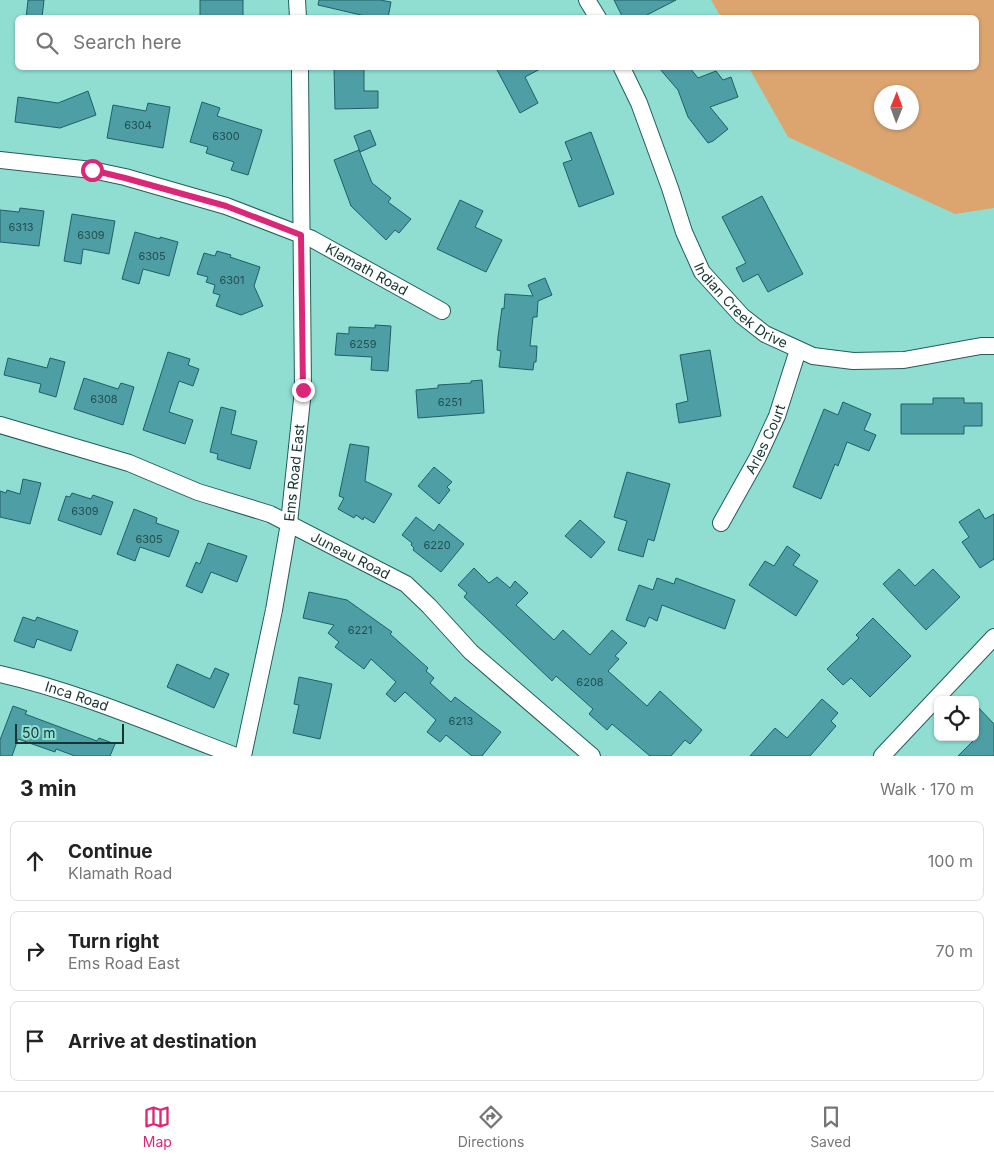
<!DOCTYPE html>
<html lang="en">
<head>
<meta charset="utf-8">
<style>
  :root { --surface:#fff; --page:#f2f2f2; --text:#222; --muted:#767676; --line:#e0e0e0; --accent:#db2777 }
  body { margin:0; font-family:Inter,sans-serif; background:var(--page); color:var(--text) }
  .controls { position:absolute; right:15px; bottom:15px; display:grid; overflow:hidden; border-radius:8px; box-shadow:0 1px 4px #0004 }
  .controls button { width:45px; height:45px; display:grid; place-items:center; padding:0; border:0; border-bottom:1px solid var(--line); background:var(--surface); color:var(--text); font:25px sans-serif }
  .compass { position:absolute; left:874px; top:85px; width:45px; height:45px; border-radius:50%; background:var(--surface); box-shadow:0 1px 4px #0004; rotate:1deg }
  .scale { position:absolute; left:15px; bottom:12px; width:109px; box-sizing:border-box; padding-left:5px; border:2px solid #153632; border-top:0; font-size:14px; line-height:18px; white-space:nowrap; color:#153632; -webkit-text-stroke:4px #90ded2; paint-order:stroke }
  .stop { position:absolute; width:15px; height:15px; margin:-11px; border:4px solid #db2777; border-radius:50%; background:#fff }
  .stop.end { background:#db2777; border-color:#fff; box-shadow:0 1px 5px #0008 }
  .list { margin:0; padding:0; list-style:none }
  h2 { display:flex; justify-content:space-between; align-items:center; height:65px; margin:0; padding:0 20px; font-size:21px }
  h2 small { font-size:16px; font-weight:400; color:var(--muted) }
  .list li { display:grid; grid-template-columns:32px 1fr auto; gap:15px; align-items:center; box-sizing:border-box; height:80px; margin:0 10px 10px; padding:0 10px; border:1px solid var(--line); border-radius:8px }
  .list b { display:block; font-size:19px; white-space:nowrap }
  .list p { margin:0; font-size:16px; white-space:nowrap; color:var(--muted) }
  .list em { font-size:16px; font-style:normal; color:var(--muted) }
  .icon { flex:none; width:28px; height:28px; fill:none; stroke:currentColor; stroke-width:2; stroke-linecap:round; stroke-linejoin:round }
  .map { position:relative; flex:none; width:994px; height:756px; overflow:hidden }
  .search { position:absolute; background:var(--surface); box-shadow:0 1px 4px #0004; left:15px; right:15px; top:15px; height:55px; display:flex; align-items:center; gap:12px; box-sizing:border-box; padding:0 18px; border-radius:8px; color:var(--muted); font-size:19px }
  .sheet { height:335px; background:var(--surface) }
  nav { display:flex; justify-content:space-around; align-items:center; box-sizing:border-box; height:70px; border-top:1px solid var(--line); background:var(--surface); font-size:14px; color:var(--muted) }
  nav a { display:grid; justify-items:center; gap:2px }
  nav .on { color:var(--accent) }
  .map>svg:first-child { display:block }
  .green { fill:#dca570; fill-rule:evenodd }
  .building { fill:#4e9ea6; stroke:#205f65 }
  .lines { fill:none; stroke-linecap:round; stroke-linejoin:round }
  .minor-casing { stroke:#215e57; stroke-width:18 }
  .minor { stroke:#fff; stroke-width:16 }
  .route { stroke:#db2777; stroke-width:6 }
  .labels { text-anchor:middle; stroke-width:4; stroke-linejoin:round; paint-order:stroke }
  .number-label { font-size:11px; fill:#23504f }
  .street-label { font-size:14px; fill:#153632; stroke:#90ded2 }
</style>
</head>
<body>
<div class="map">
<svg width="994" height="756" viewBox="0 0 994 756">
  <rect width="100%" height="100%" fill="#90ded2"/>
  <path class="green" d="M711,0H994V208L955,214L788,137L749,68H976V18L721,17ZM882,92H912V122H882Z"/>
  <g class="building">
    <polygon points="28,0 44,0 42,18 26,18"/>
    <rect x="200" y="0" width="43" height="18"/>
    <polygon points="319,0 380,0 391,2 388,18 374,18 318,5"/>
    <polygon points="614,0 676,0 641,18 623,18"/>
    <polygon points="334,68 364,68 364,91 378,91 378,108 335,109"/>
    <polygon points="496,68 542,68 525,77 538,103 520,113"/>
    <polygon points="659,68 690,68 698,78 716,71 723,80 731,77 738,97 710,107 728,129 713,141 708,143 688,117 678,90"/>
    <polygon points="88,91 96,115 60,128 15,122 18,97 58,103"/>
    <polygon points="202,102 220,108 217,116 262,130 248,175 231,170 234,162 206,153 208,147 190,142"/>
    <polygon points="148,103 170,107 163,148 107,138 113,105 146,111"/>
    <polygon points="370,130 376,145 360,152 354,136"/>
    <polygon points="591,132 614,194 579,207 563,163 572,160 565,142"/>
    <polygon points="359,150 372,183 391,198 388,202 411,219 399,233 395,230 386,240 351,206 334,160"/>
    <polygon points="762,196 803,274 768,292 758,274 743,282 736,268 746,263 722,217"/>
    <polygon points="460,200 483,211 475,227 502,240 486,272 437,249"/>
    <polygon points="20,208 44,211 39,246 0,242 0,210 19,212"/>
    <polygon points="72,214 115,221 109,254 83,249 81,264 64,261"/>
    <polygon points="135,232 160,239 160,237 178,242 169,276 143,269 139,284 122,279"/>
    <polygon points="217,251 231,255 230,257 260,267 254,286 263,306 241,315 216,306 220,295 213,293 215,285 206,282 208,277 197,274 204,253 215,256"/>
    <polygon points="545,278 552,295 538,301 537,317 533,317 530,346 537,346 536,362 534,362 533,370 499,367 501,351 497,350 498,337 502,308 504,309 505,294 533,296 528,285"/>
    <polygon points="375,325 391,326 388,371 371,370 372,357 335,355 337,333 349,334 349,327 375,328"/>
    <polygon points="710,350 721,416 679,423 676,404 688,401 680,355"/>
    <polygon points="168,352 190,359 188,365 199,369 193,386 179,381 169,412 193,420 185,444 143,430"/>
    <polygon points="8,358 47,368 50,358 65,362 56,397 39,392 41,384 4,375"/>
    <polygon points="84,378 118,389 121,383 134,387 123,425 74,409"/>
    <polygon points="482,380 484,413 418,418 416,390 438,388 438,385 471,383 471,381"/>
    <polygon points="933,398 964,398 964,403 982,403 982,426 964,426 964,434 901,434 901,404 933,404"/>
    <polygon points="843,402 871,414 864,430 876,435 869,451 847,442 838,466 835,464 821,499 793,487 824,409 838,415"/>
    <polygon points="221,407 236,411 231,434 257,441 250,469 217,459 218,454 210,452"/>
    <polygon points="350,444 369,447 365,481 392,494 374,523 364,517 363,520 356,515 354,518 338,509 344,498 339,496"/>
    <polygon points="434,467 452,482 447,487 450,490 439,504 418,486"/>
    <polygon points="627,472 670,484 654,541 648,539 643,557 618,550 627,521 614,517"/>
    <polygon points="23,479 41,483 30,524 0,517 0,491 6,493 7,490 20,494"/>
    <polygon points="72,493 91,499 93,495 113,502 101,535 58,520 66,496 70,497"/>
    <polygon points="134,509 157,518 156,523 179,531 169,557 140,547 135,561 117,554"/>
    <polygon points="979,509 985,519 994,514 994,559 980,568 962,542 969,537 959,522"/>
    <polygon points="416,517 434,531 439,524 464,544 441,572 413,550 414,548 411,545 412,543 402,535"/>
    <polygon points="580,520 605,542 591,558 565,536"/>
    <polygon points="208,543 247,556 237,582 211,572 202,593 186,586 196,562 200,564"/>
    <polygon points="787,546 800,555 793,565 818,581 796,616 749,585 765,561 774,566"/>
    <polygon points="474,568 489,583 497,577 510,588 515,581 528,593 516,605 554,640 563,630 590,655 612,630 627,643 615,656 619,659 608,671 647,706 660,691 702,730 690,744 685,740 671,756 650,756 612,724 607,730 589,714 593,709 556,676 552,681 464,597 467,593 458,585"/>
    <polygon points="899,569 915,586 933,569 960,597 926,630 883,584"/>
    <polygon points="657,578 674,584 676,578 735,600 725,629 662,605 657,621 649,617 645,627 626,620 639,585 653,590"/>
    <polygon points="309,592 347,600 392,632 390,634 428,668 426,671 434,678 430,683 451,702 455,697 501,732 482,756 472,756 446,735 440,742 427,732 436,720 405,692 395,702 386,694 396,682 371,659 364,669 335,647 339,642 328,633 334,625 303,618"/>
    <polygon points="23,617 35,621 37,617 78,631 71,651 37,639 34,648 14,641"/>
    <polygon points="873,618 911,656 870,697 851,678 843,685 827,669 859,638 856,635"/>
    <polygon points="177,664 210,679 215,668 229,674 214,708 167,687"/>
    <polygon points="299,677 332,684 320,739 293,733 299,705 294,704"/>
    <polygon points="822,699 838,713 831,721 836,726 810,756 750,756 775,728 787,738"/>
    <polygon points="975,704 994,724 994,756 958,756 975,739"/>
    <polygon points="13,706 27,711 25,714 97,741 99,738 115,744 110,756 75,756 56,749 55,752 18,739 12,756 0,756 0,740"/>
  </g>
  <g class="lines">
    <defs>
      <g id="minor">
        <polyline points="297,0 298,18"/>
        <polyline points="587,0 598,18"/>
        <path id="s1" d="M622,68L639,103L670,188L684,232L702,272L742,316L765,334L813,356L853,361L904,360L981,346H994"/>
        <path id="s2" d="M0,160L92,170L125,177L226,206L312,239L442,311"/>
        <path id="s3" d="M0,425L129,463L198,492L270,514L406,584L429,606L471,652L592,756"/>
        <path id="s4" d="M721,523L758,457L777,416L798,350"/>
        <path id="s5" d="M0,674C80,692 159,727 236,756"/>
        <path id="s6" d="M243,756L274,610L289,523L303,390L300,68"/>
        <polyline points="882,756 994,637"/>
      </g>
    </defs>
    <use href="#minor" class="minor-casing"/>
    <use href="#minor" class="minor"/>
  </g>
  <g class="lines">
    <polyline class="route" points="92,170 125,178 226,206 301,235 303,390"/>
  </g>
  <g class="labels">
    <g class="number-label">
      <text x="138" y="129">6304</text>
      <text x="226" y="140">6300</text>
      <text x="21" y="231">6313</text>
      <text x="91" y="239">6309</text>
      <text x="152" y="260">6305</text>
      <text x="232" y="284">6301</text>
      <text x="363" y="348">6259</text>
      <text x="104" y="403">6308</text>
      <text x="450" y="406">6251</text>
      <text x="85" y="515">6309</text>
      <text x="149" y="543">6305</text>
      <text x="437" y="549">6220</text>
      <text x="360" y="634">6221</text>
      <text x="590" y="686">6208</text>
      <text x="461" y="725">6213</text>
    </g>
    <g class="street-label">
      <text dy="5" stroke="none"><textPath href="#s2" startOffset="386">Klamath Road</textPath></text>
      <text dy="5" stroke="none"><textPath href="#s1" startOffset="271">Indian Creek Drive</textPath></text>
      <text dy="5" stroke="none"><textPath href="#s4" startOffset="95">Arles Court</textPath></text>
      <text dy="5" stroke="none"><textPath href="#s6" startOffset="288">Ems Road East</textPath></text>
      <text dy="5" stroke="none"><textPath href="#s3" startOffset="375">Juneau Road</textPath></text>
      <text dy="5" stroke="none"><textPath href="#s5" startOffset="80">Inca Road</textPath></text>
    </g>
  </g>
</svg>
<div class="controls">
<button><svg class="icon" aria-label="locate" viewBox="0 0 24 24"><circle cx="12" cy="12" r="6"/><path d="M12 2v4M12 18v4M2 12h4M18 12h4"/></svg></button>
</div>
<svg class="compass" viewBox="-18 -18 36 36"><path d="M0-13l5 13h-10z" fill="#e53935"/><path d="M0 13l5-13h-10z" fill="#767676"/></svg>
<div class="scale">50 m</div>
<div class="stop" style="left:92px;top:170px"></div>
<div class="stop end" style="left:303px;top:390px"></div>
<div class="search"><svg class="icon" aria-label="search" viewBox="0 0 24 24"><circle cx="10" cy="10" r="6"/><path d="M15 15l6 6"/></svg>Search here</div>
</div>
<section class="sheet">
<h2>3 min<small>Walk · 170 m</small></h2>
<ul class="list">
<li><svg class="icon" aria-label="ahead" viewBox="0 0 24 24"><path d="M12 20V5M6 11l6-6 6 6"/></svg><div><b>Continue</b><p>Klamath Road</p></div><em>100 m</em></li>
<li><svg class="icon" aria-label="right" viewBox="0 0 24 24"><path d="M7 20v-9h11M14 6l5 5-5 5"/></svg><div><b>Turn right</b><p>Ems Road East</p></div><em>70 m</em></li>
<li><svg class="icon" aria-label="arrive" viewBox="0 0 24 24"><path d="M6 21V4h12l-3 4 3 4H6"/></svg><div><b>Arrive at destination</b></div></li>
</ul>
</section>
<nav>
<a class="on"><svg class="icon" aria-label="map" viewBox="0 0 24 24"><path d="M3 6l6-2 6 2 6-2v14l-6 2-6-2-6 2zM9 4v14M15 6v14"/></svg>Map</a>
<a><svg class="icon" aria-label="directions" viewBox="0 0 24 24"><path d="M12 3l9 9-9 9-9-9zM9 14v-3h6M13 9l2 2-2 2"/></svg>Directions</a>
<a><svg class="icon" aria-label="saved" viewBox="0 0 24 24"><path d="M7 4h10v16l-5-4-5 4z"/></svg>Saved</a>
</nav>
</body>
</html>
